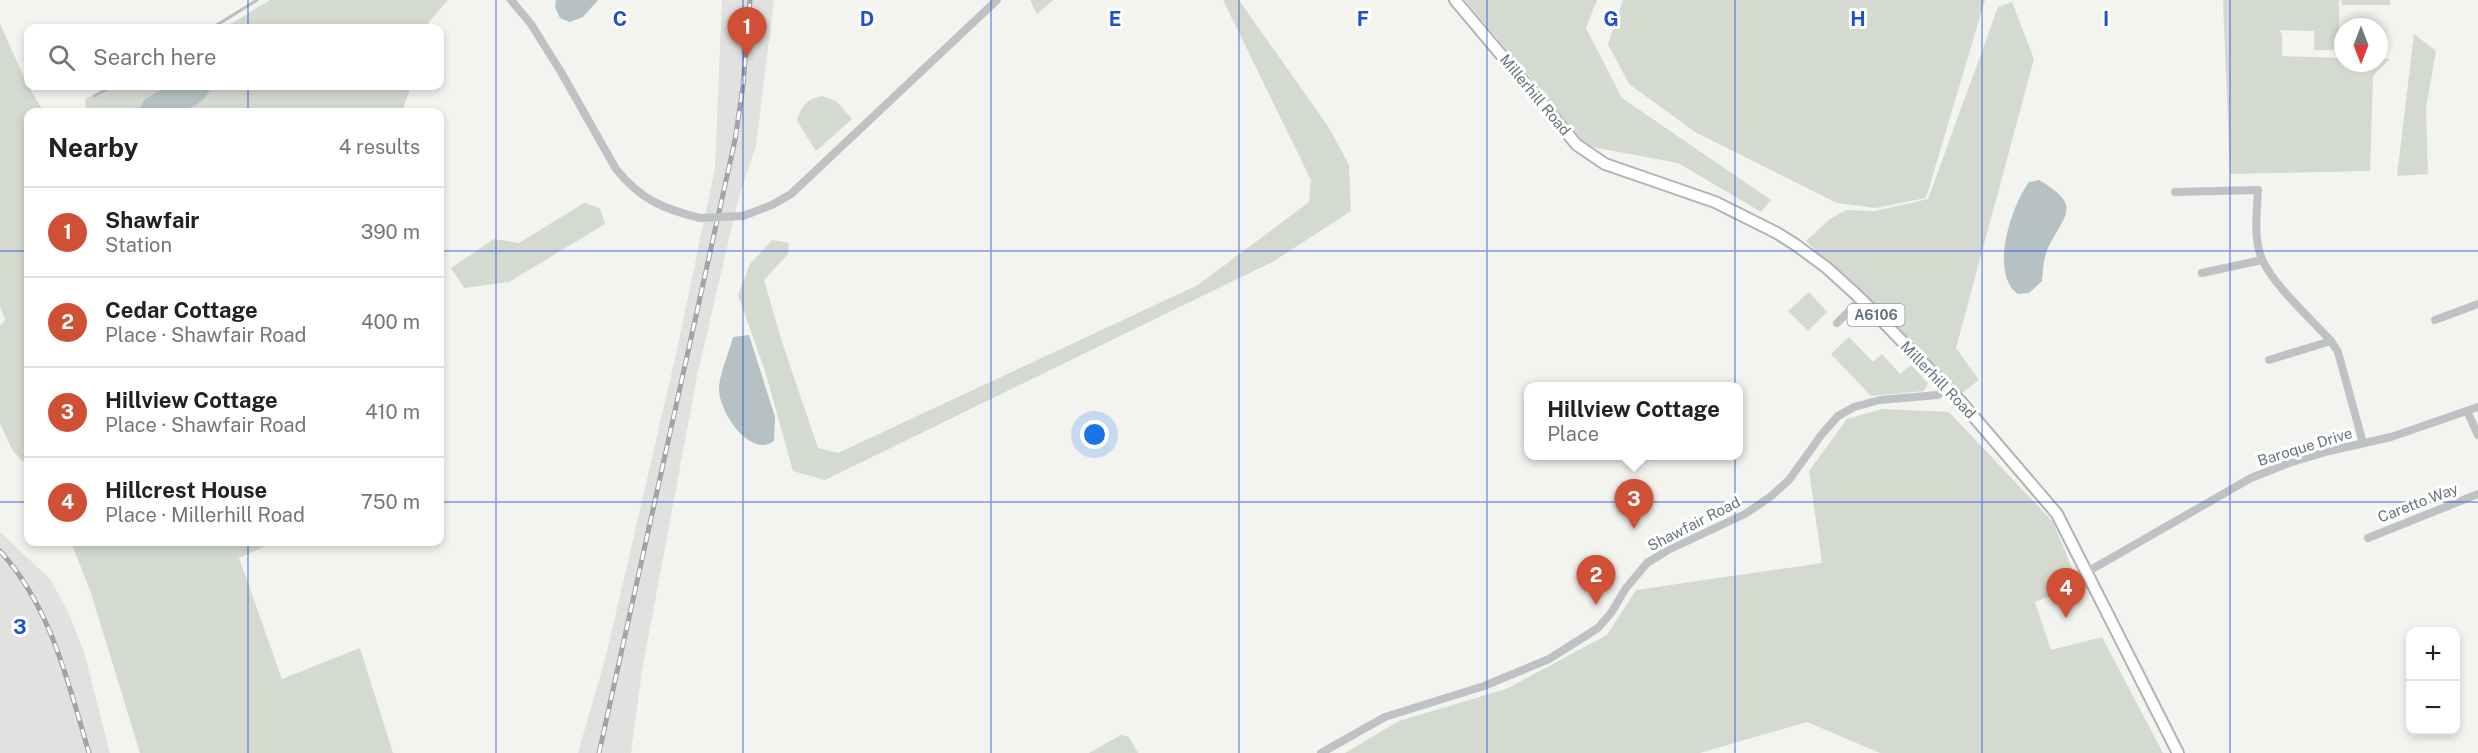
<!DOCTYPE html>
<html lang="en">
<head>
<meta charset="utf-8">
<style>
  :root { --surface:#fff; --page:#f6f6f6; --text:#222; --muted:#767676; --line:#e0e0e0; --accent:#cf5034 }
  body { margin:0; font-family:"Public Sans",sans-serif; background:var(--page); color:var(--text) }
  .controls { position:absolute; right:18px; bottom:18px; display:grid; overflow:hidden; border-radius:12px; box-shadow:0 3px 9px #0003 }
  .controls button { width:54px; height:54px; display:grid; place-items:center; padding:0; border:0; border-bottom:2px solid var(--line); background:var(--surface); color:var(--text); font:30px sans-serif }
  .compass { position:absolute; left:2334px; top:18px; width:54px; height:54px; border-radius:50%; background:var(--surface); box-shadow:0 3px 9px #0003; rotate:180deg }
  .you { position:absolute; left:1095px; top:435px; width:21px; height:21px; margin:-15px; border:4px solid #fff; border-radius:50%; background:#1a73e8; box-shadow:0 0 0 9px #1a73e833 }
  .badge { display:grid; place-items:center; width:39px; height:39px; border-radius:50%; background:var(--accent); color:#fff; font-size:20px; font-weight:700 }
  .pin { position:absolute; translate:-50% -50px; filter:drop-shadow(0 2px 3px #0008) }
  .pin::after { content:''; position:absolute; top:32px; width:21px; height:18px; background:inherit; clip-path:polygon(0 0,100% 0,50% 100%) }
  .popup { position:absolute; left:1524px; top:382px; width:219px; height:78px; box-sizing:border-box; display:grid; place-content:center; border-radius:12px; background:var(--surface); filter:drop-shadow(0 2px 4px #0005); font-size:20px; white-space:nowrap; color:var(--muted) }
  .popup b { font-size:22px; color:var(--text) }
  .popup::after { content:''; position:absolute; left:50%; top:100%; margin-left:-12px; border:12px solid transparent; border-top-color:var(--surface) }
  .list { margin:0; padding:0; list-style:none }
  h2 { display:flex; justify-content:space-between; align-items:center; height:78px; margin:0; padding:0 24px; font-size:26px }
  h2 small { font-size:20px; font-weight:400; color:var(--muted) }
  .list li { display:grid; grid-template-columns:39px 1fr auto; gap:18px; align-items:center; box-sizing:border-box; height:90px; padding:0 24px; border-top:2px solid var(--line) }
  .list b { display:block; font-size:22px; white-space:nowrap }
  .list p { margin:0; font-size:20px; white-space:nowrap; color:var(--muted) }
  .list em { font-size:20px; font-style:normal; color:var(--muted) }
  .icon { flex:none; width:33px; height:33px; fill:none; stroke:currentColor; stroke-width:2; stroke-linecap:round; stroke-linejoin:round }
  .map { position:relative; flex:none; width:2478px; height:753px; overflow:hidden }
  .search { position:absolute; background:var(--surface); box-shadow:0 3px 9px #0003; left:24px; top:24px; width:420px; height:66px; display:flex; align-items:center; gap:15px; box-sizing:border-box; padding:0 21px; border-radius:12px; color:var(--muted); font-size:22px }
  .panel { position:absolute; background:var(--surface); box-shadow:0 3px 9px #0003; left:24px; top:108px; width:420px; height:438px; border-radius:12px }
  .map>svg:first-child { display:block }
  .built { fill:#e1e2e0 }
  .green { fill:#d5dad1 }
  .water { fill:#b6c1c4 }
  .lines { fill:none; stroke-linecap:round; stroke-linejoin:round }
  .stream { stroke:#b6c1c4; stroke-width:3 }
  .major-casing { stroke:#b0b4b7; stroke-width:14 }
  .minor { stroke:#bfc2c4; stroke-width:8 }
  .major { stroke:#fff; stroke-width:10 }
  .rail-casing { stroke:#9ea4a8; stroke-width:5 }
  .rail { stroke:#fff; stroke-width:3; stroke-dasharray:9; stroke-linecap:butt }
  .minor-bridge { stroke:#bfc2c4; stroke-width:8 }
  .grid { fill:none; stroke:#1d4ed8; stroke-width:1.5; stroke-opacity:0.55 }
  .labels { text-anchor:middle; stroke-width:6; stroke-linejoin:round; paint-order:stroke }
  .shield { fill:#fff; stroke:#939ea4; stroke-width:1.5 }
  .shield-label { font-size:14px; font-weight:bold; fill:#65747d }
  .street-label { font-size:15px; fill:#65747d; stroke:#fff }
  .grid-label { font-size:20px; text-anchor:middle; font-weight:bold; fill:#1d4ed8; stroke:#fff; stroke-width:6; stroke-linejoin:round; paint-order:stroke }
</style>
</head>
<body>
<div class="map">
<svg width="2478" height="753" viewBox="0 0 2478 753">
  <rect width="100%" height="100%" fill="#f3f3f0"/>
  <g class="built">
    <polygon points="722,0 774,0 756,146 739,196 697,376 642,671 631,753 578,753 606,656 677,350 715,168"/>
    <polygon points="0,532 51,580 69,614 84,652 110,753 0,753"/>
  </g>
  <g class="green">
    <polygon points="270,0 448,0 429,22 428,28 224,28"/>
    <polygon points="1030,0 1053,0 1037,14"/>
    <polygon points="1223,0 1239,0 1329,128 1349,165 1351,211 1274,261 825,480 793,471 765,371 738,295 750,264 772,240 789,243 788,254 764,280 782,342 818,448 838,453 1198,285 1309,202 1311,180"/>
    <polygon points="1465,0 1597,0 1586,28 1622,98 1771,200 1761,212 1678,163 1587,146"/>
    <polygon points="1623,0 1985,0 1926,198 1875,208 1837,203 1695,132 1629,84 1608,44"/>
    <polygon points="2223,0 2339,0 2339,31 2342,32 2342,50 2314,50 2314,31 2279,30 2282,34 2282,56 2343,58 2343,63 2379,63 2379,59 2390,59 2373,76 2370,171 2230,174"/>
    <polygon points="2341,0 2390,0 2390,5 2342,5"/>
    <polygon points="2012,2 2034,59 1956,348 1979,380 1962,393 1806,241 1830,219 1846,210 1875,211 1928,199 1998,7"/>
    <polygon points="0,24 28,86 44,112 28,112 28,467 13,451 0,424 0,326 5,320 0,306"/>
    <polygon points="2414,34 2436,51 2426,108 2428,174 2397,176"/>
    <polygon points="109,86 411,86 402,112 86,112 85,99"/>
    <path d="M822,96L836,101L852,119L816,151L797,121C801,106 807,99 822,96Z"/>
    <polygon points="584,203 600,208 605,224 509,282 464,288 451,268 494,239 519,243"/>
    <polygon points="1809,292 1827,312 1808,331 1788,311"/>
    <polygon points="1849,337 1873,362 1882,354 1900,374 1911,365 1928,383 1924,391 1871,396 1831,354"/>
    <polygon points="1882,409 1949,412 2053,522 2079,585 2035,602 2051,650 2102,637 2163,753 1880,753 1807,722 1700,753 1345,753 1399,721 1506,689 1607,635 1636,590 1822,563 1809,471 1847,419"/>
    <polygon points="71,542 274,542 239,558 282,679 360,648 393,753 140,753 91,593"/>
    <polygon points="1121,735 1129,737 1138,753 1089,753"/>
  </g>
  <g class="water">
    <polygon points="556,0 598,0 583,17 570,22 560,18 555,7"/>
    <path d="M167,86H207L210,89C201,113 166,113 144,112L140,108L144,100Z"/>
    <path d="M2039,180C2083,206 2065,213 2048,248C2043,259 2043,270 2042,281L2029,293L2018,294C1989,274 2011,206 2029,182Z"/>
    <path d="M749,335L775,417L774,441C749,459 718,410 719,388C720,372 729,353 733,337Z"/>
  </g>
  <g class="lines">
    <g class="stream">
      <polyline points="212,28 257,0"/>
      <polyline points="94,96 113,86"/>
    </g>
    <defs>
      <polyline id="major" points="1455,0 1577,145 1605,164 1715,202 1777,233 1796,245 1827,268 1861,299 1962,403 2057,514 2178,753"/>
    </defs>
    <use href="#major" class="major-casing"/>
    <g class="minor">
      <path d="M511,0L531,24L561,72L616,169C640,199 663,209 700,218"/>
      <path d="M2175,192L2258,190C2257,212 2253,238 2262,259C2273,285 2312,320 2331,341L2338,352L2363,443"/>
      <polyline points="743,216 772,205 791,194 997,0"/>
      <polyline points="2202,273 2262,260"/>
      <polyline points="2435,320 2478,304"/>
      <polyline points="1837,323 1861,299"/>
      <polyline points="2269,360 2331,341"/>
      <polyline points="2467,411 2478,435"/>
      <polyline points="2368,538 2478,494"/>
      <polyline points="2087,572 2251,478 2289,463 2329,451 2391,437 2478,407"/>
      <polyline points="1321,753 1385,717 1484,686 1549,659 1598,628 1611,613 1626,588 1647,563 1668,550 1745,514 1770,497 1789,480 1822,434 1838,416 1854,407 1880,400 1938,395 1947,387"/>
    </g>
    <use href="#major" class="major"/>
    <defs>
      <g id="rail">
        <path d="M0,551C51,607 68,682 89,753"/>
        <polyline points="599,753 735,140 743,86 750,0"/>
      </g>
    </defs>
    <use href="#rail" class="rail-casing"/>
    <use href="#rail" class="rail"/>
    <polyline class="minor-bridge" points="700,218 743,216"/>
  </g>
  <path class="grid" d="M248,0V28M496,0V753M743,0V753M991,0V753M1239,0V753M1487,0V753M1735,0V753M1982,0V753M2230,0V753M248,86V112M0,251H28M440,251H2478M0,502H28M440,502H2478M248,542V753"/>
  <g class="labels">
    <rect class="shield" x="1847.5" y="304" width="57" height="22" rx="4.5"/>
    <g class="shield-label">
      <text x="1876" y="320">A6106</text>
    </g>
    <g class="street-label">
      <text transform="translate(1535 95) rotate(50)" y="5">Millerhill Road</text>
      <text transform="translate(1938 380) rotate(46)" y="5">Millerhill Road</text>
      <text transform="translate(2305 447) rotate(-17)" y="5">Baroque Drive</text>
      <text transform="translate(2418 503) rotate(-21)" y="5">Caretto Way</text>
      <text transform="translate(1694 524) rotate(-27)" y="5">Shawfair Road</text>
    </g>
  </g>
  <g class="grid-label">
    <text x="620" y="26">C</text>
    <text x="867" y="26">D</text>
    <text x="1115" y="26">E</text>
    <text x="1363" y="26">F</text>
    <text x="1611" y="26">G</text>
    <text x="1858" y="26">H</text>
    <text x="2106" y="26">I</text>
    <text x="20" y="634">3</text>
  </g>
</svg>
<div class="controls">
<button>+</button>
<button>−</button>
</div>
<svg class="compass" viewBox="-18 -18 36 36"><path d="M0-13l5 13h-10z" fill="#e53935"/><path d="M0 13l5-13h-10z" fill="#767676"/></svg>
<div class="you"></div>
<div class="pin badge" style="left:747px;top:57px">1</div>
<div class="pin badge" style="left:1596px;top:605px">2</div>
<div class="pin badge" style="left:1634px;top:529px">3</div>
<div class="popup"><b>Hillview Cottage</b>Place</div>
<div class="pin badge" style="left:2066px;top:618px">4</div>
<div class="search"><svg class="icon" aria-label="search" viewBox="0 0 24 24"><circle cx="10" cy="10" r="6"/><path d="M15 15l6 6"/></svg>Search here</div>
<section class="panel">
<h2>Nearby<small>4 results</small></h2>
<ul class="list">
<li><span class="badge">1</span><div><b>Shawfair</b><p>Station</p></div><em>390 m</em></li>
<li><span class="badge">2</span><div><b>Cedar Cottage</b><p>Place · Shawfair Road</p></div><em>400 m</em></li>
<li><span class="badge">3</span><div><b>Hillview Cottage</b><p>Place · Shawfair Road</p></div><em>410 m</em></li>
<li><span class="badge">4</span><div><b>Hillcrest House</b><p>Place · Millerhill Road</p></div><em>750 m</em></li>
</ul>
</section>
</div>
</body>
</html>
